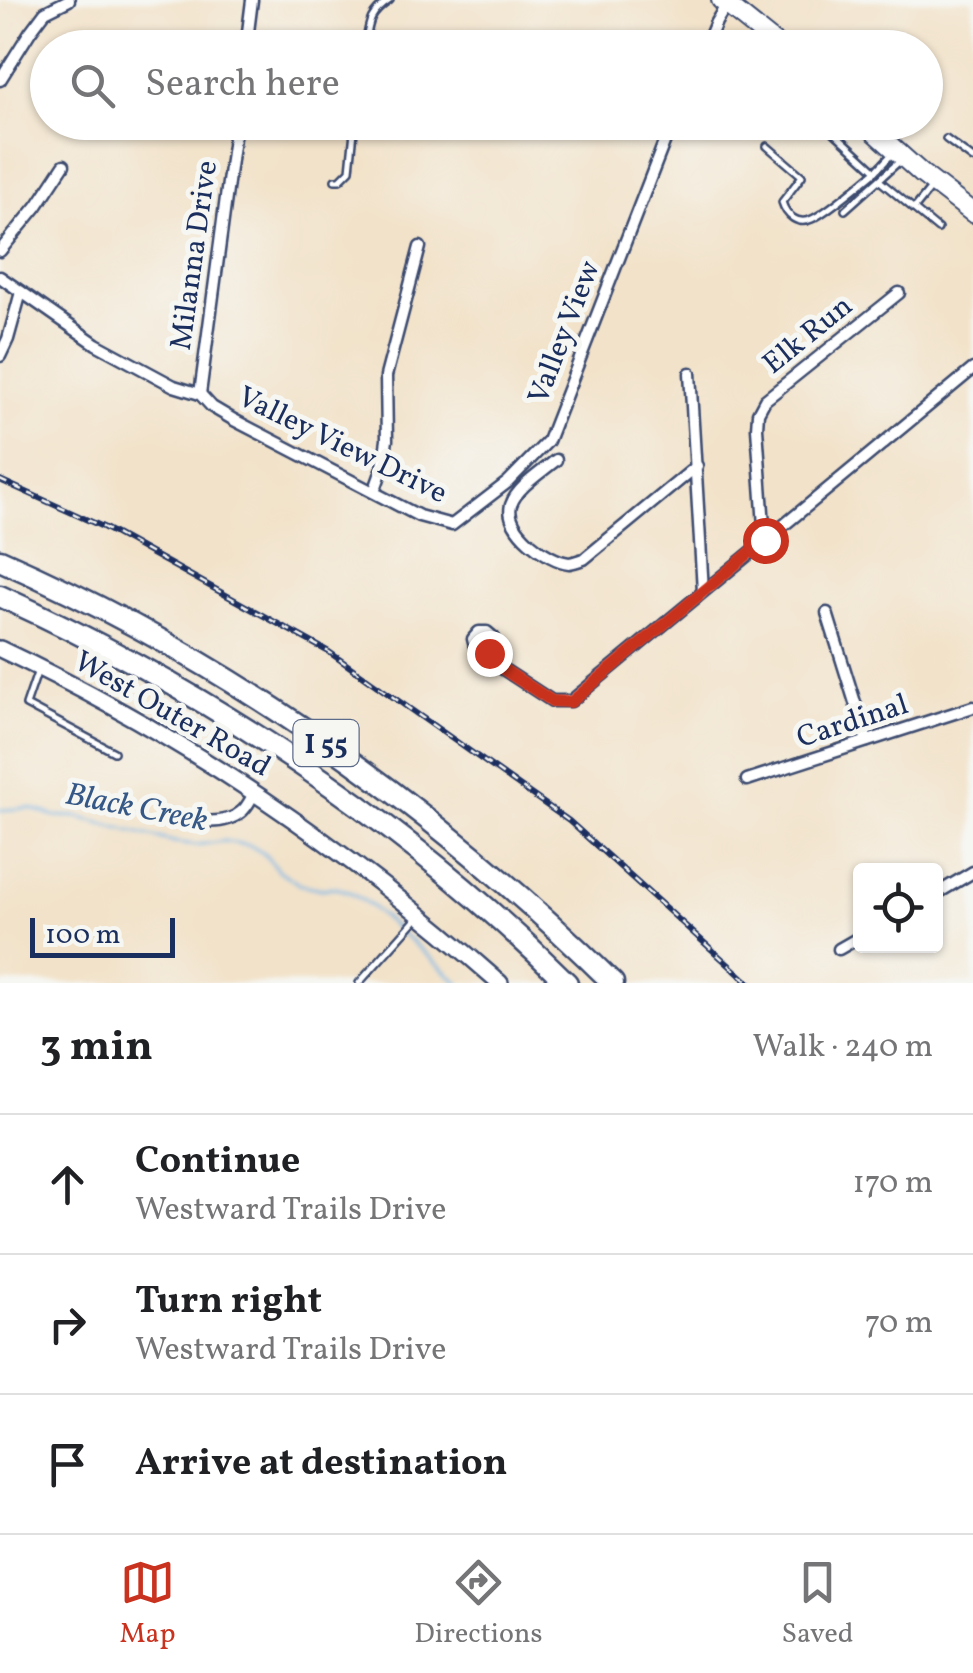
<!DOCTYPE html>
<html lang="en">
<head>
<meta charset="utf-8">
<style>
  :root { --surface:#fff; --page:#f2f2f2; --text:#202124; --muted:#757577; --line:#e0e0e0; --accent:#c8321e }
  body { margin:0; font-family:Vollkorn,serif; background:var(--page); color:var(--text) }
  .controls { position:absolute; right:30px; bottom:30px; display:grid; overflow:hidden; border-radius:10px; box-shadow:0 2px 8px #0004 }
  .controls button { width:90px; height:90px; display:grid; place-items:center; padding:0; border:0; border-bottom:2px solid var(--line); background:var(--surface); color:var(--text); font:50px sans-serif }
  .scale { position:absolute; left:30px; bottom:25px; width:145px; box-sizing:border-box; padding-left:10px; border:5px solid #1b2f5e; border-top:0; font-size:28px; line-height:35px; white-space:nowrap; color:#1b2f5e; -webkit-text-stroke:8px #f6f6f2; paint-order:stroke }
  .stop { position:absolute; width:30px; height:30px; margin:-22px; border:8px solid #c8321e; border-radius:50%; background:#fff }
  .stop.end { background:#c8321e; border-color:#fff; box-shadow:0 2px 10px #0008 }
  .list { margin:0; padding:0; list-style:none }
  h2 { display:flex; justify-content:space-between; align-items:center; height:130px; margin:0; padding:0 40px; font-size:42px }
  h2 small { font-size:32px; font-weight:400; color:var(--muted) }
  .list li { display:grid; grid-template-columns:65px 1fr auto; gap:30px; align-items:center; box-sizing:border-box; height:140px; padding:0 40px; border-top:2px solid var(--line) }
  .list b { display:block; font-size:38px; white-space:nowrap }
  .list p { margin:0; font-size:32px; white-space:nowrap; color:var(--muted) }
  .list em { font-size:32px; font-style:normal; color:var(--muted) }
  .icon { flex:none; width:55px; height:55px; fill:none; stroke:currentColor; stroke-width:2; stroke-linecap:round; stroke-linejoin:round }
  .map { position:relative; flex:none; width:973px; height:983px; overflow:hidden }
  .search { position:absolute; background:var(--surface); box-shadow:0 2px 8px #0004; left:30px; right:30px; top:30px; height:110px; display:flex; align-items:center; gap:25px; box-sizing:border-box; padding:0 35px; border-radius:55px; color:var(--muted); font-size:38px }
  .sheet { height:550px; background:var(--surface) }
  nav { display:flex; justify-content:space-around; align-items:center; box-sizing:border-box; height:140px; border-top:2px solid var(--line); background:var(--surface); font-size:28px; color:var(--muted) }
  nav a { display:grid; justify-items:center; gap:5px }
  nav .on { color:var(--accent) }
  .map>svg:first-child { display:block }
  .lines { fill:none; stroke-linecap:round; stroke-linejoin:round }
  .stream { stroke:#71b6e8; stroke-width:2.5 }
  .lane-casing { stroke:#3b4a6e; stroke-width:10 }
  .street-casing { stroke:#3b4a6e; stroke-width:15 }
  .secondary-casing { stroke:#3b4a6e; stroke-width:20 }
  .primary-casing { stroke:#3b4a6e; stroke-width:22 }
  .highway-casing { stroke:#3b4a6e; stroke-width:25 }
  .lane { stroke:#fff; stroke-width:5 }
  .street { stroke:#fff; stroke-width:10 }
  .secondary { stroke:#fff; stroke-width:15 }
  .primary { stroke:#fff; stroke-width:18 }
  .highway { stroke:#fff; stroke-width:20 }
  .rail-casing { stroke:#1b2f5e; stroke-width:6 }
  .rail { stroke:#f6f6f2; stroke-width:2.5; stroke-dasharray:8; stroke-linecap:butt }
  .route { stroke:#c8321e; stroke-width:12 }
  .labels { text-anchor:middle; stroke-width:10; stroke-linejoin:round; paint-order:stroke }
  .shield { fill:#f6f6f2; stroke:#5d6b8a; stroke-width:2.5 }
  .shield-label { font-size:28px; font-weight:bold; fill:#1b2f5e }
  .street-label { font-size:30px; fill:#1b2f5e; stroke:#f6f6f2 }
  .water-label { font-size:32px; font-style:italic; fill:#355887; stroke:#f6f6f2 }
</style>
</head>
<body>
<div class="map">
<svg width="973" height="983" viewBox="0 0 973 983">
  <rect width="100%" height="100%" fill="#f6f6f2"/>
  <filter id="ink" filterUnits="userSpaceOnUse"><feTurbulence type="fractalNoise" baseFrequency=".01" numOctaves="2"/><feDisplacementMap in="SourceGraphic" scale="20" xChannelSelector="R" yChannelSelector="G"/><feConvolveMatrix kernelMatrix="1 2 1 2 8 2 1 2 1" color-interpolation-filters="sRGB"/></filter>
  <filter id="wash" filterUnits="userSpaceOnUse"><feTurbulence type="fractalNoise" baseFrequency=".0048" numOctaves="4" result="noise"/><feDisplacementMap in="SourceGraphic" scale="40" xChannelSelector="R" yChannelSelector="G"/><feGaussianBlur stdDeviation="2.25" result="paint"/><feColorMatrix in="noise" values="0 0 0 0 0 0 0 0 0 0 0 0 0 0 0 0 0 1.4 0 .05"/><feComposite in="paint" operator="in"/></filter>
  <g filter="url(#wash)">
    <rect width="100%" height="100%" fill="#f2e2c9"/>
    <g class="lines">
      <polyline class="stream" points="0,810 30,808 55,816 78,817 174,842 197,845 224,841 251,846 263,853 278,870 299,884 322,889 334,887 349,892 367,903 459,983"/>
    </g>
  </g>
  <g filter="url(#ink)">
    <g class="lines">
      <defs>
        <g id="lane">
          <path d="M365,48C369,23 368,15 390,0"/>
          <polyline points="828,122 826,125 876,171 893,153"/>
          <polyline points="946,139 973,159"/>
          <path d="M767,146L802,176L782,202C786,215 797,226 812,219C828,212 861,183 876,171"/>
          <polyline points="335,180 340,180 350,170 355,122"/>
          <polyline points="880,181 938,229"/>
          <polyline points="914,209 931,188"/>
          <polyline points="845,210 901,160"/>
          <polyline points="38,670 26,705 114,752"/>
          <polyline points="359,983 418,917"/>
        </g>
        <g id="street">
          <polyline points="246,48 252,0"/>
          <polyline points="705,48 716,22 727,4"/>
          <polyline points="0,80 30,32 45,12 69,0"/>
          <polyline points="641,122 667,133"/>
          <polyline points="0,251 37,206 64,165"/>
          <polyline points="0,277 96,344 174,386 200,394 212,407 234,420 419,516 452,525 508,482 548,441 672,122"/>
          <polyline points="0,356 8,339 21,292"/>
          <polyline points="690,373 703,591"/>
          <polyline points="200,394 236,122"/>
          <path d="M556,460C542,472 517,487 511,505C504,529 548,561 569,563C572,563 580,560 584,559L697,466"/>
          <polyline points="374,492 383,467 387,440 386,376 420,247"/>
          <polyline points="765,540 757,428 758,413 765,400 899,293"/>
          <polyline points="827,613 867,741"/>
          <polyline points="489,653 494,646 494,638 487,632 479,632 473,639 476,651 489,653 492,662 552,701 571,701 973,369"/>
          <polyline points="747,780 973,707"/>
          <path d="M170,815C191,820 223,828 241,812C247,808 251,798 255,792"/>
          <polyline points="936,894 973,872"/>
          <polyline points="839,949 860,937"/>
        </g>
        <path id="secondary" d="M0,649C185,736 347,848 500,983"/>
        <g id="primary">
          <polyline points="721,0 781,48"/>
          <polyline points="864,122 922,174 973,213"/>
        </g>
        <g id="highway">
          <path d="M0,560C230,661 435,808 613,983"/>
          <path d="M0,596C208,691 404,821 567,983"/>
        </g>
      </defs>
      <use href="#lane" class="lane-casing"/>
      <use href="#street" class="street-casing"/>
      <use href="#secondary" class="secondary-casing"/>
      <use href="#primary" class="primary-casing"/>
      <use href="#highway" class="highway-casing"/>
      <use href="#lane" class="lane"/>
      <use href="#street" class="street"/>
      <use href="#secondary" class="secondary"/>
      <use href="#primary" class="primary"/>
      <use href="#highway" class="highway"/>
      <defs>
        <polyline id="rail" points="0,480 103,527 329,652 569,821 749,983"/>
      </defs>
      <use href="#rail" class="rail-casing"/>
      <use href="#rail" class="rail"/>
    </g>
  </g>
  <g class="lines" filter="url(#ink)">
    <polyline class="route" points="489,653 492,662 552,701 571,702 765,540"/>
  </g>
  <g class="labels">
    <rect class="shield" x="293.5" y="720" width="65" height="46" rx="8"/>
    <g class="shield-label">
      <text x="326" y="753">I 55</text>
    </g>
    <g class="street-label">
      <text transform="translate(193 255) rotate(-82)" y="10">Milanna Drive</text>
      <text transform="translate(563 332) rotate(-69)" y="10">Valley View</text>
      <text transform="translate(807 334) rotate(-39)" y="10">Elk Run</text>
      <text transform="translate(343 444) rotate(26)" y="10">Valley View Drive</text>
      <text transform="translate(173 713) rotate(30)" y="10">West Outer Road</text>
      <text transform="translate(852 720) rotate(-18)" y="10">Cardinal</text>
    </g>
    <g class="water-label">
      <text transform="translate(137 806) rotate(11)" y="11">Black Creek</text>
    </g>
  </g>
</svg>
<div class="controls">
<button><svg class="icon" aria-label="locate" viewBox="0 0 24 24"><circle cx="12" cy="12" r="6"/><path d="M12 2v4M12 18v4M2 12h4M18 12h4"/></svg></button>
</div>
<div class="scale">100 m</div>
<div class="stop" style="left:765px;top:540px"></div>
<div class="stop end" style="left:489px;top:653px"></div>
<div class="search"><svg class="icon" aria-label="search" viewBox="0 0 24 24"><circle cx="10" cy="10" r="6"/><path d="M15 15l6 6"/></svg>Search here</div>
</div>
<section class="sheet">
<h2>3 min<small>Walk · 240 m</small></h2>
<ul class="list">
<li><svg class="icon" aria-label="ahead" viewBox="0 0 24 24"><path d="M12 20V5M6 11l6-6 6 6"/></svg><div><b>Continue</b><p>Westward Trails Drive</p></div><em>170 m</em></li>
<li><svg class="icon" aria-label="right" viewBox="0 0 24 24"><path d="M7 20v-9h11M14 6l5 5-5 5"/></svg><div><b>Turn right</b><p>Westward Trails Drive</p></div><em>70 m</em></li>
<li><svg class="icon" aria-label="arrive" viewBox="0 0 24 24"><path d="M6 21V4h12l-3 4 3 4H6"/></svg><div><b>Arrive at destination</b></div></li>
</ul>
</section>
<nav>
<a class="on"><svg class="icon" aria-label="map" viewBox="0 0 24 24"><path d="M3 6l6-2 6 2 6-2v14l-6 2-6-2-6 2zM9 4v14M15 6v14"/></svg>Map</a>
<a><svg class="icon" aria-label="directions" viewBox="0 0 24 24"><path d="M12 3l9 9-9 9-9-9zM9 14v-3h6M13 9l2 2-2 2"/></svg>Directions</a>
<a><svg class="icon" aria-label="saved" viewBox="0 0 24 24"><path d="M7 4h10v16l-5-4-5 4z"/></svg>Saved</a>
</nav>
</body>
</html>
